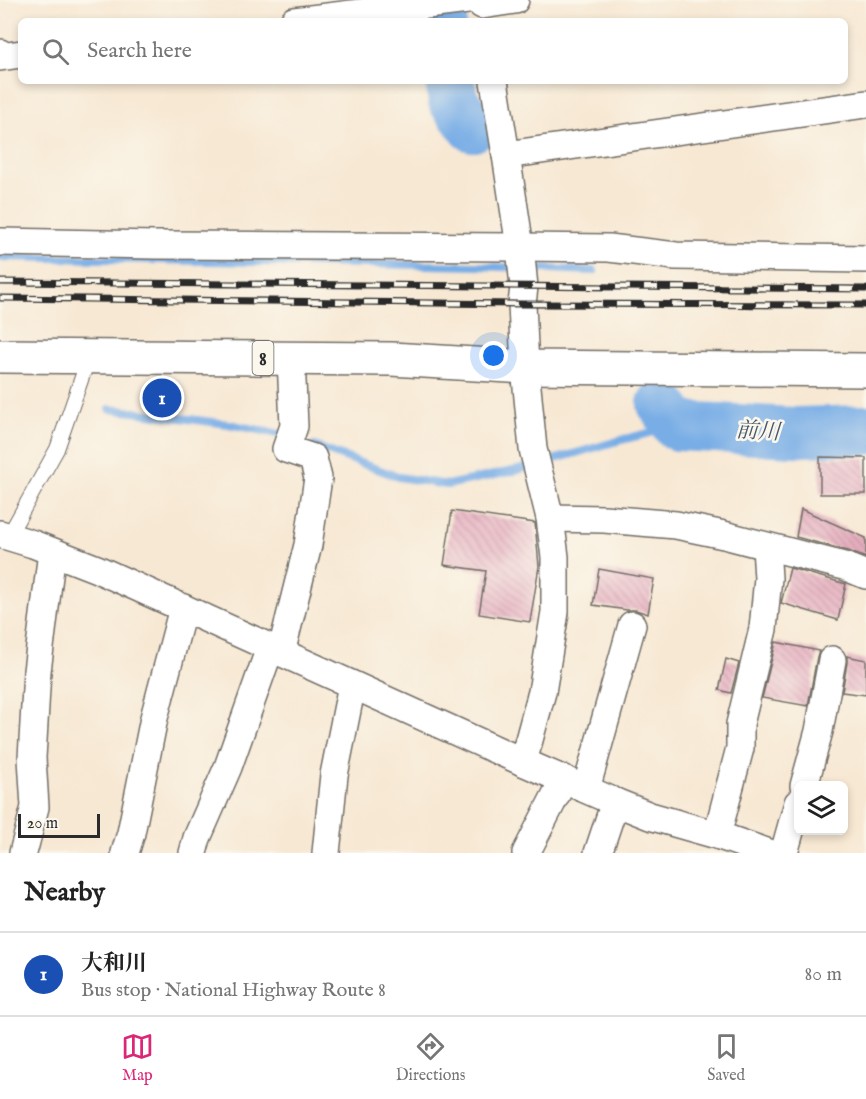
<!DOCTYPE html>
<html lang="en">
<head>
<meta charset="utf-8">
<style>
  :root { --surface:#fff; --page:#f2f2f2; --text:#222; --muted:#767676; --line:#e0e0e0; --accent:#db2777 }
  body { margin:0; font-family:"IM FELL English","Noto Serif JP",serif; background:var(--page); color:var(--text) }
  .controls { position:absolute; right:18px; bottom:18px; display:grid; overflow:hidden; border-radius:9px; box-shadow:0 3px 9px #0003 }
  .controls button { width:54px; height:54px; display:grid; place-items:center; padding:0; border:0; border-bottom:2px solid var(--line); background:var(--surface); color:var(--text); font:30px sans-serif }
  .scale { position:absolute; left:18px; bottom:15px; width:82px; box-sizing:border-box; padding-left:6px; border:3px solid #2b2b2b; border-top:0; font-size:16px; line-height:21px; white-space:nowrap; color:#2b2b2b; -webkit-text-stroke:4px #fbf7ec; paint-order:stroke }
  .you { position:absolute; left:494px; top:356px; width:21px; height:21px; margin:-15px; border:4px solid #fff; border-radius:50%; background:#1a73e8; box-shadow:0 0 0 9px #1a73e833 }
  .badge { display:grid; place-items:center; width:39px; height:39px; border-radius:50%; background:var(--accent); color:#fff; font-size:20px; font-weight:700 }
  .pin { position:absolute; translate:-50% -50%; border:3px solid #fff; box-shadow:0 2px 6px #0006 }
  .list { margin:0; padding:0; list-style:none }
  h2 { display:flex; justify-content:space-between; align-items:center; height:78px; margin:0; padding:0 24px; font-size:26px }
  h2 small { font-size:20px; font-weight:400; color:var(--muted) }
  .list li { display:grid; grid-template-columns:39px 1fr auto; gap:18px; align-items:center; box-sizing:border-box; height:84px; padding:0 24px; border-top:2px solid var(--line) }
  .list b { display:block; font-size:22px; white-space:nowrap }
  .list p { margin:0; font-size:20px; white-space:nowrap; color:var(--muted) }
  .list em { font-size:20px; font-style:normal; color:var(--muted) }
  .icon { flex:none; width:33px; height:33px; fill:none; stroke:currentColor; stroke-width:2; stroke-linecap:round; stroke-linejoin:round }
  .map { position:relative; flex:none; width:866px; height:853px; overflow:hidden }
  .search { position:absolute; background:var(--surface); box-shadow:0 3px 9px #0003; left:18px; right:18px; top:18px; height:66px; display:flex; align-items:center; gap:15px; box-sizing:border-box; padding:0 21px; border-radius:9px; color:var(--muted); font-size:22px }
  .sheet { height:162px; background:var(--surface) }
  nav { display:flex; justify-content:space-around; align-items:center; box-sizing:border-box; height:84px; border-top:2px solid var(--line); background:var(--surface); font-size:16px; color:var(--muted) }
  nav a { display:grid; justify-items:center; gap:3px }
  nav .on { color:var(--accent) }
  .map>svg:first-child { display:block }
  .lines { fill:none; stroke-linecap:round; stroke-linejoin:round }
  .stream { stroke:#78ade6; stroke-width:8 }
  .river { stroke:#78ade6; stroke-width:50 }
  .building { fill:url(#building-back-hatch) }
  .service-casing { stroke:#726d66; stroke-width:16 }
  .minor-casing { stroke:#726d66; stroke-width:30 }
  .trunk-casing { stroke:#726d66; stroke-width:36 }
  .service { stroke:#fff; stroke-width:14 }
  .minor { stroke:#fff; stroke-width:27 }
  .trunk { stroke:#fff; stroke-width:33 }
  .rail-casing { stroke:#2b2b2b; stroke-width:7 }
  .rail { stroke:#fbf7ec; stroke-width:4.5; stroke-dasharray:14; stroke-linecap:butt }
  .labels { text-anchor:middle; stroke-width:5; stroke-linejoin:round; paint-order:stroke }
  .shield { fill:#fbf7ec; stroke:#696865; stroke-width:1.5 }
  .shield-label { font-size:20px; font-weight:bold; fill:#2b2b2b }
  .water-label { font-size:22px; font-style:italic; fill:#46586c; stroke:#fbf7ec }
</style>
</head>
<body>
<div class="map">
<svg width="866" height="853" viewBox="0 0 866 853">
  <defs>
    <pattern id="building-back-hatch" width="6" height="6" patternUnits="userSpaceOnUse" patternTransform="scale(1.5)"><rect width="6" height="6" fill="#e7afc0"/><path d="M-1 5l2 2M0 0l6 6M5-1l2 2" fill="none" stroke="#bb8f9c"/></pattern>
  </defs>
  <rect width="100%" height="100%" fill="#fbf7ec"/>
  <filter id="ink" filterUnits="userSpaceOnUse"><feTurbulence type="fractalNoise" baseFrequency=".0167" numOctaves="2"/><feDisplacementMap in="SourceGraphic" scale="12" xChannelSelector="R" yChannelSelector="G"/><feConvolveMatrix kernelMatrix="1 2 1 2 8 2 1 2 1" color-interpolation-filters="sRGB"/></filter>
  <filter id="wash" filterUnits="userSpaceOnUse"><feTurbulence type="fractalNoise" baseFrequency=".008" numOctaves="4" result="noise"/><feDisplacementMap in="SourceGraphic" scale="24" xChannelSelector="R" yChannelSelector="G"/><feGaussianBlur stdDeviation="1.35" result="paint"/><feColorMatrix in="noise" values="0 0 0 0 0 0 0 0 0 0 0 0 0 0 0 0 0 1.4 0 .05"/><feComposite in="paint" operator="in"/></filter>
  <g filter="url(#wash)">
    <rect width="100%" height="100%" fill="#f7e8d3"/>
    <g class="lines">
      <g class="stream">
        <polyline points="0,257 478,266 594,271"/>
        <polyline points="110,409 228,424 280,434 287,437"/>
        <polyline points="314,446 399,477 447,485 518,470 621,440 677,426"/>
      </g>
      <g class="river">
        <polyline points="439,0 442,21"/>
        <polyline points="450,81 453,101 473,127"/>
        <polyline points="662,404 677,426 795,432 866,430"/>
      </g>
    </g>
    <g id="blocks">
      <g class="building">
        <polygon points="820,457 866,458 866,494 820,494"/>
        <polygon points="801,509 866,538 866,558 848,551 796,537"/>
        <polygon points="452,511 535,523 539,566 530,622 479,614 486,571 444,565"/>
        <polygon points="790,568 846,584 838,620 781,603"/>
        <polygon points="599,569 654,579 648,614 636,610 627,610 593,605"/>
        <polygon points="776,642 819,651 817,657 808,706 762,698"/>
        <polygon points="847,656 866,660 866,695 842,692 847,663"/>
        <polygon points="726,659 739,663 731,693 719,690"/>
      </g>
    </g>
  </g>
  <g filter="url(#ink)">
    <use href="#blocks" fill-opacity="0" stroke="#726d66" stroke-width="1.5"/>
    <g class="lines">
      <defs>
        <polyline id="service" points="8,537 57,449 89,357"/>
        <g id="minor">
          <polyline points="482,5 515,0"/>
          <polyline points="294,21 468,0"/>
          <polyline points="0,53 0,57 21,54"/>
          <polyline points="494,81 506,155 866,104"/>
          <polyline points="506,155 520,247 524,287 522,304 525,367 533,449 550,518 555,557 555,612 542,692 523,762"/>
          <polyline points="0,242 155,245 520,247 609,248 676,256 866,259"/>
          <polyline points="550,518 604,519 676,525 724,535 844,566 866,575"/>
          <polyline points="0,534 33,544 97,569 523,762 615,802 650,816 717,835 769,853"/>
          <polyline points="281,653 308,545 318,478 313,458 286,449 294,426 291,358"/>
          <polyline points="804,786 819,731 832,660"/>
          <polyline points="586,789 632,625"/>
          <polyline points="717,835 740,748 740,724 763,629 768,578 766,547"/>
          <polyline points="23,853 35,807 32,758 37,671 52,552"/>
          <polyline points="125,853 131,833 154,718 183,608"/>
          <polyline points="193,853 197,838 228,767 270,648"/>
          <polyline points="326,853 334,775 352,685"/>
          <polyline points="526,853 564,779"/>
          <polyline points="598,853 615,802"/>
          <polyline points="784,853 798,803"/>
        </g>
        <polyline id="trunk" points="0,356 391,359 525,367 866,370"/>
      </defs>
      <use href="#service" class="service-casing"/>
      <use href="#minor" class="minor-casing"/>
      <use href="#trunk" class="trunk-casing"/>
      <use href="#service" class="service"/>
      <use href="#minor" class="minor"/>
      <use href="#trunk" class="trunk"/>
      <defs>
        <g id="rail">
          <polyline points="0,282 866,289"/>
          <polyline points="0,298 522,304 866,305"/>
        </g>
      </defs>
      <use href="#rail" class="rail-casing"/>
      <use href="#rail" class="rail"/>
    </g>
  </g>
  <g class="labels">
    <rect class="shield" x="252.5" y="341" width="21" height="34" rx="4.5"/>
    <g class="shield-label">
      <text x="263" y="365">8</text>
    </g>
    <g class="water-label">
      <text transform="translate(758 430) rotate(3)" y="8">前川</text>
    </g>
  </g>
</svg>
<div class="controls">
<button><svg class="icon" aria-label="layers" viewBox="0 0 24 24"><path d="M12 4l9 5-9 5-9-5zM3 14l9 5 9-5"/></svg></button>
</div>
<div class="scale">20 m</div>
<div class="you"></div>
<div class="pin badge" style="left:162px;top:398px;background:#1a4fb4">1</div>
<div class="search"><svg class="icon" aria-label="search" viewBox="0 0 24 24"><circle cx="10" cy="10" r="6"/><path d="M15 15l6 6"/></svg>Search here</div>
</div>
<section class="sheet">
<h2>Nearby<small></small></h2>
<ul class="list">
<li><span class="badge" style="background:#1a4fb4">1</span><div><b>大和川</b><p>Bus stop · National Highway Route 8</p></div><em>80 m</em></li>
</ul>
</section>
<nav>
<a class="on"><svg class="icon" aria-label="map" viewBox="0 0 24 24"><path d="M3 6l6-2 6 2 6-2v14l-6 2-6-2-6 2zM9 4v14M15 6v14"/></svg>Map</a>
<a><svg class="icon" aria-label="directions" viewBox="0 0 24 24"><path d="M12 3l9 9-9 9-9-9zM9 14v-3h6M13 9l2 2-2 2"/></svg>Directions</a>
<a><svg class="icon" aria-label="saved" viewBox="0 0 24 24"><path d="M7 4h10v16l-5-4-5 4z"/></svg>Saved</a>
</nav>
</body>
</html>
